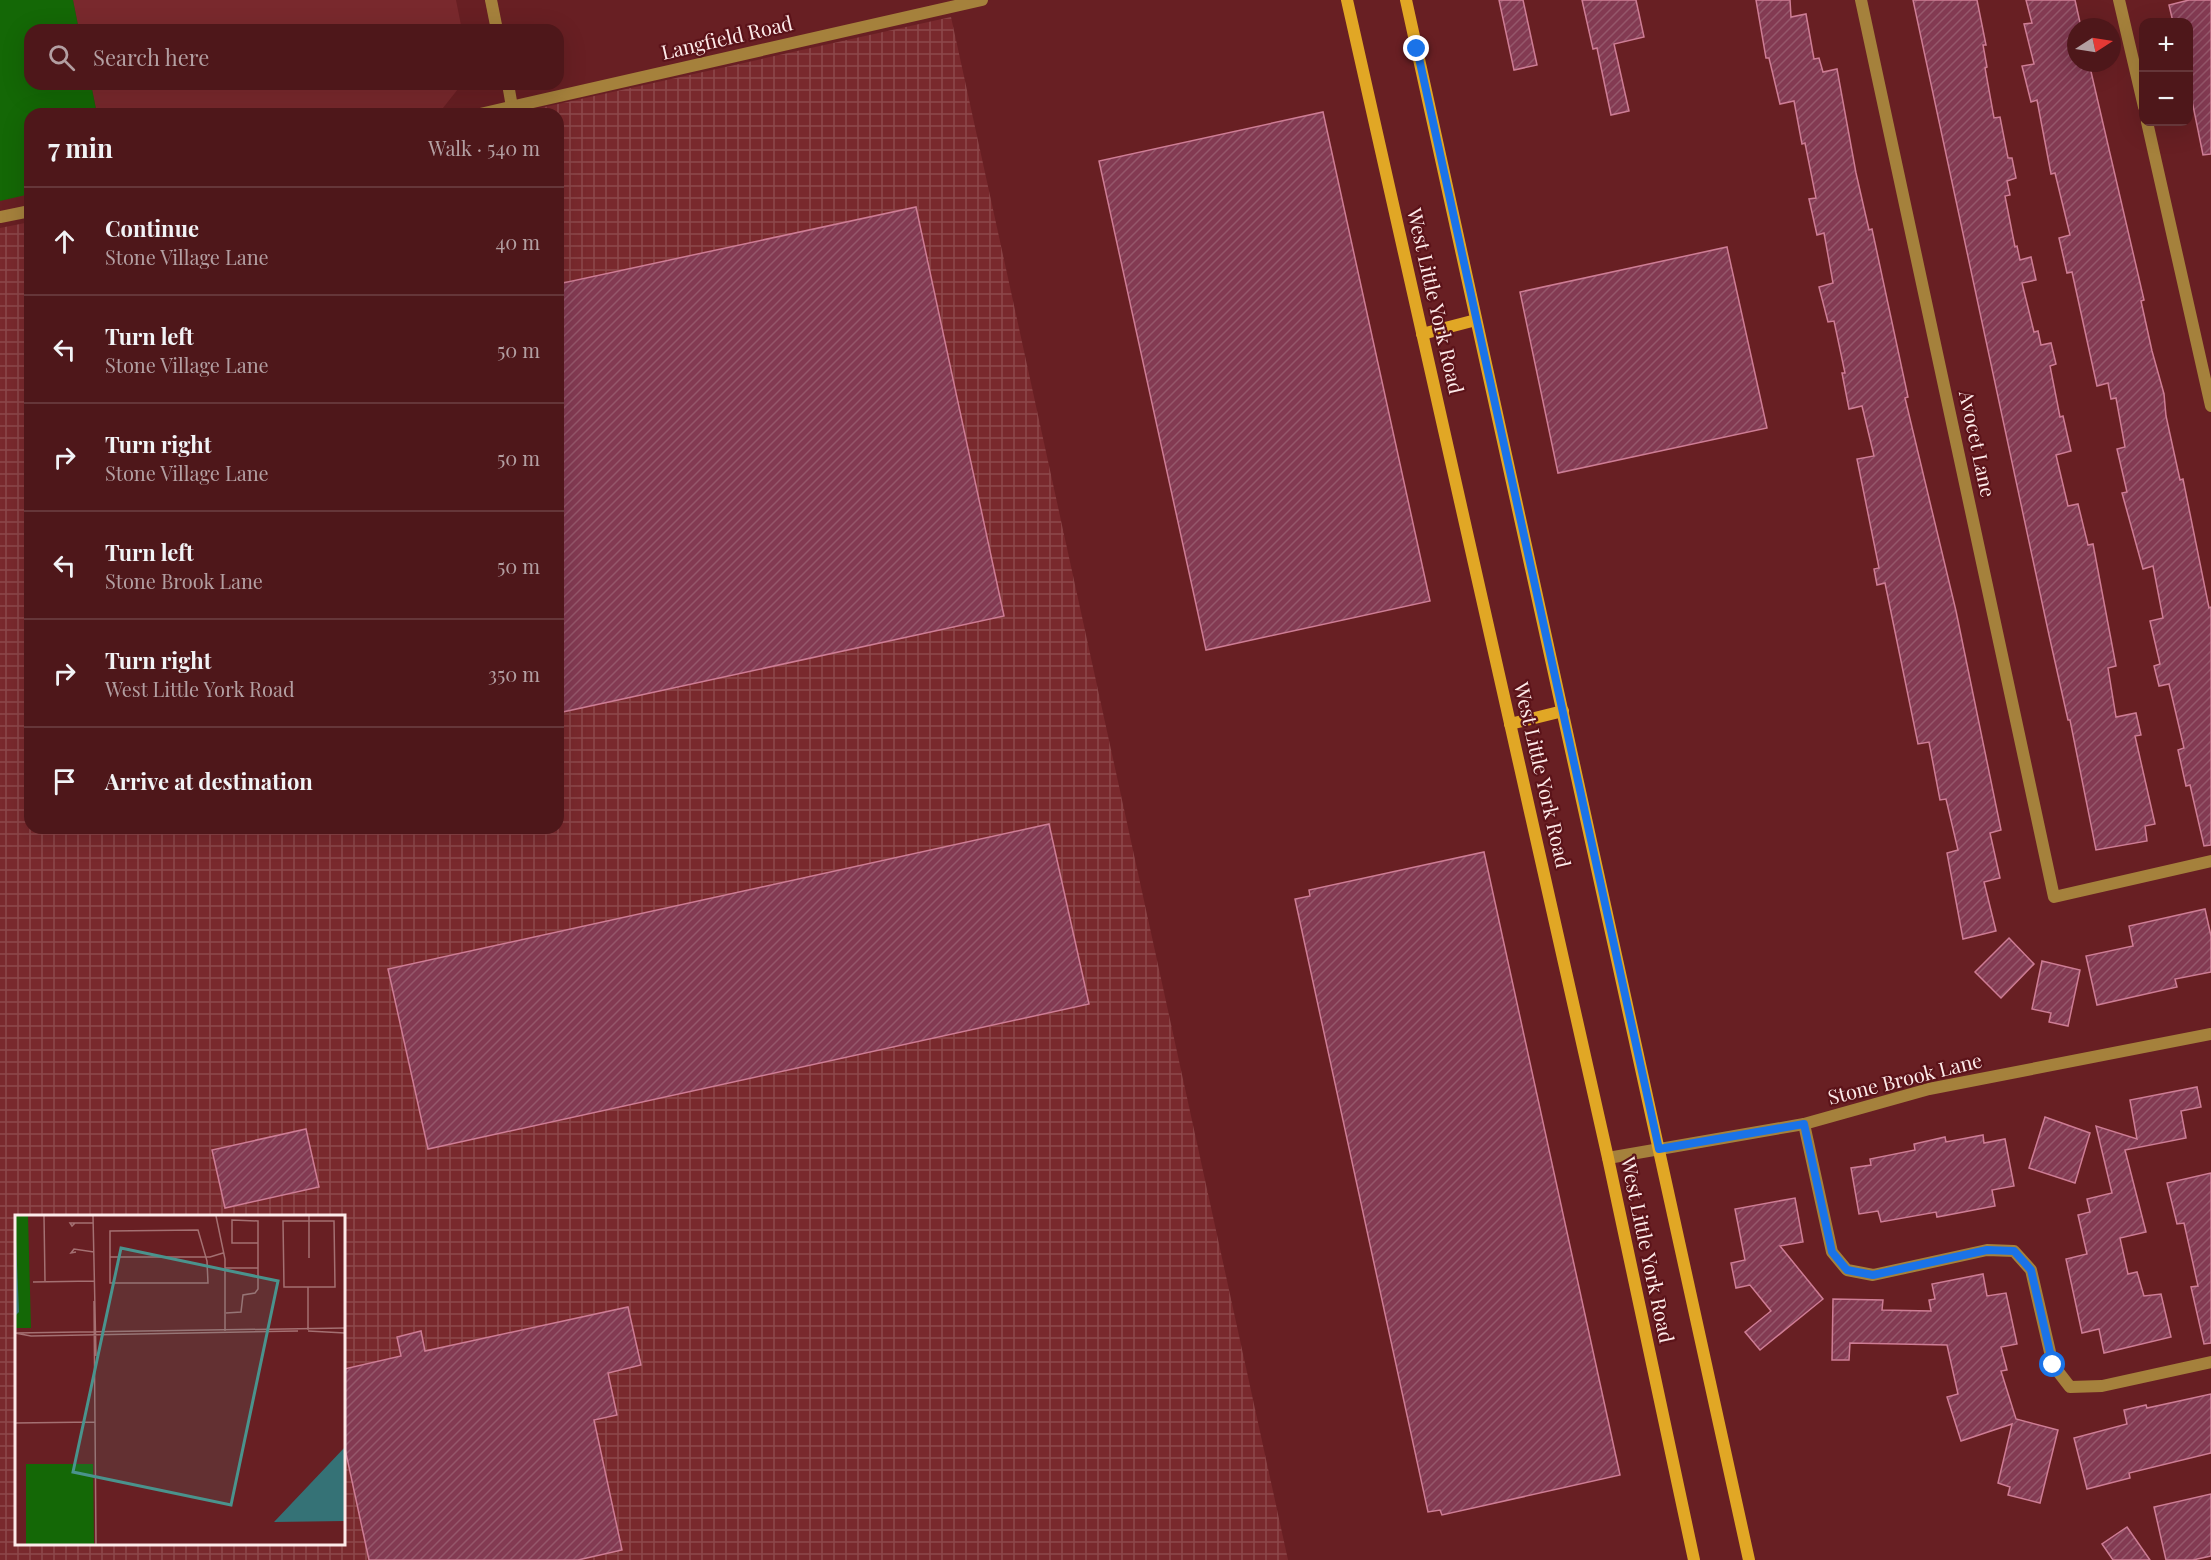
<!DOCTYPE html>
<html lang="en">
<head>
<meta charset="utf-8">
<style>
  :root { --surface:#4e171a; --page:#552023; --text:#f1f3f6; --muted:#b39fa2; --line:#653639 }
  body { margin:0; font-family:"Playfair Display",serif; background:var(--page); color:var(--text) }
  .controls { position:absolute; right:18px; top:18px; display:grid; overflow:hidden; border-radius:12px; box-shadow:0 6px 24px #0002 }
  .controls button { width:54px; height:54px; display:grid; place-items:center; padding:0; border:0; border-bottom:2px solid var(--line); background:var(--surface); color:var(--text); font:30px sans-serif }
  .compass { position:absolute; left:2067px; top:18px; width:54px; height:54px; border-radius:50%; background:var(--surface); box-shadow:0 6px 24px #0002; rotate:78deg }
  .stop { position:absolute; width:18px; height:18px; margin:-14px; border:4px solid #1a73e8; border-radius:50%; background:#fff }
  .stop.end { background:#1a73e8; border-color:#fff; box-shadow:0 2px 6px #0008 }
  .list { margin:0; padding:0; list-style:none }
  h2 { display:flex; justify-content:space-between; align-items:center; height:78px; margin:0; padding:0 24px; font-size:26px }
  h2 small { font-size:20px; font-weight:400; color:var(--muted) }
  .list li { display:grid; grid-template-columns:39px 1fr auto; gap:18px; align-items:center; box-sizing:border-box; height:108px; padding:0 24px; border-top:2px solid var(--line) }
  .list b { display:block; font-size:22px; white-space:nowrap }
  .list p { margin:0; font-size:20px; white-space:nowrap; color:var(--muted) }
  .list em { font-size:20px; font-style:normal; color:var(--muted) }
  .icon { flex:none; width:33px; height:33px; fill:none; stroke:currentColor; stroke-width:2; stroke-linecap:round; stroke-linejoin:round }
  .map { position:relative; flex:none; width:2211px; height:1560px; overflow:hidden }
  .search { position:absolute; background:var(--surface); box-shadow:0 6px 24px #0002; left:24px; top:24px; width:540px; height:66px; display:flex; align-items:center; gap:15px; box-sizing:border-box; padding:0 21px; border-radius:18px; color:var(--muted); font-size:22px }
  .panel { position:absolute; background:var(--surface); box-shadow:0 6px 24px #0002; left:24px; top:108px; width:540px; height:726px; border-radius:18px }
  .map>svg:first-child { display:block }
  .built { fill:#79292d }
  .industrial { fill:url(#industrial-grid); fill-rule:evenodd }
  .green { fill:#146806 }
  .building { fill:url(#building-hatch); stroke:#ce7d95; stroke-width:1.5 }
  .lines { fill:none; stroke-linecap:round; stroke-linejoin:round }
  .minor { stroke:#a5813c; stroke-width:12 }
  .tertiary { stroke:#a5813c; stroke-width:12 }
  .secondary { stroke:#e1a725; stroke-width:12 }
  .route { stroke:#1a73e8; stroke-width:8 }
  .labels { text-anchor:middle; stroke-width:4.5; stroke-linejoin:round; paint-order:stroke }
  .street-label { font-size:20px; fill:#fdeae9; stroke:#5b1319 }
  .inset-road { fill:none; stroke:#a47072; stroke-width:1.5 }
  .view { fill:#4a938d; fill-opacity:0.15; stroke:#4a938d; stroke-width:3 }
  .inset-edge { fill:none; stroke:#fdeae9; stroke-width:3 }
</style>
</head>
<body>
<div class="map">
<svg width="2211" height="1560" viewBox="0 0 2211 1560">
  <defs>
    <pattern id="industrial-grid" width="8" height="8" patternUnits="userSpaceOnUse" patternTransform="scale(1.5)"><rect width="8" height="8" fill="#79292d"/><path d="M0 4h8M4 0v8" fill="none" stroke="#8d484b"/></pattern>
    <pattern id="building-hatch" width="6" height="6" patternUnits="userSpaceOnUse" patternTransform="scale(1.5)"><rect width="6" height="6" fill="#833a52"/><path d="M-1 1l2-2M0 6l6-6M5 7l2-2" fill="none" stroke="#95576b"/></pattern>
  </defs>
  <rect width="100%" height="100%" fill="#681f23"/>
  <g class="built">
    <polygon points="73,0 456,0 462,30 79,30"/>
    <polygon points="91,84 462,84 443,108 412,114 97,114"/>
  </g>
  <path class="industrial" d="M951,17L1288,1560H0V228L30,222V828H558V114H513ZM16,1216H344V1544H16Z"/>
  <polygon class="green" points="0,0 73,0 79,30 30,30 30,84 91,84 97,114 30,114 30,194 0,201"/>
  <g class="building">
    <polygon points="1499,0 1523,0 1537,65 1514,70"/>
    <polygon points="1582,0 1636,0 1644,37 1614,44 1629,111 1611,115 1597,48 1593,49"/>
    <polygon points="1756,0 1790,0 1791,17 1806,14 1814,59 1819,58 1823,72 1837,69 1856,173 1869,230 1872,229 1908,397 1905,398 1956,611 2001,830 1990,833 2000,878 1984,882 1996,931 1963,939 1947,853 1958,850 1946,799 1940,800 1929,742 1918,744 1885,583 1877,585 1874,569 1879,568 1857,459 1874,456 1862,406 1849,409 1842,373 1845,373 1834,321 1828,322 1819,287 1833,283 1824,233 1817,235 1809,199 1816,198 1805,143 1802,144 1794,101 1780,104 1769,58 1766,58"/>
    <polygon points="1913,0 1977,0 1986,45 1983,45 1987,67 1985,68 1994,118 2000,117 2008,158 2012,158 2016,178 2007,181 2010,195 2005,196 2015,247 2017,246 2020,260 2031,257 2036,280 2022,283 2034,332 2038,331 2041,345 2051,343 2056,364 2050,366 2060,417 2063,416 2071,451 2056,455 2068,506 2078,504 2088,545 2093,544 2116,666 2108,668 2116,717 2136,713 2141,735 2135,736 2155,824 2145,826 2147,841 2096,850 2070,720 2068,720 2049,635"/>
    <polygon points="2026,0 2075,0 2081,27 2076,27 2076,63 2089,63 2144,300 2141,301 2152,351 2164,394 2166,416 2180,480 2183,479 2209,608 2211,607 2211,845 2204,846 2190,785 2186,786 2178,750 2184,748 2169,684 2159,686 2154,666 2160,664 2150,621 2163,618 2153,566 2143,569 2122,493 2127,492 2117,449 2125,447 2116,398 2111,399 2108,383 2097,386 2072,272 2067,273 2059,238 2070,235 2055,173 2051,174 2037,100 2031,102 2022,66 2034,64 2024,24 2032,23"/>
    <polygon points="2189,0 2211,0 2211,154 2203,155 2188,81 2188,22 2173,22 2169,5"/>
    <polygon points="1323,112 1430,601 1206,650 1099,161"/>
    <polygon points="916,207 1004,616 558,713 558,284"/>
    <polygon points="1727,247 1767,428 1558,473 1520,292"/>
    <polygon points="1049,824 1089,1004 428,1149 388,969"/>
    <polygon points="1484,852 1620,1475 1442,1515 1440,1510 1428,1512 1295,899 1310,896 1309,890"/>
    <polygon points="2205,909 2211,936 2211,972 2175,979 2177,987 2097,1005 2086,956 2133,946 2129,926"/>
    <polygon points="2009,938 2034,964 2001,998 1975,972"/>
    <polygon points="2042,961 2080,970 2068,1026 2049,1022 2051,1013 2032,1009"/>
    <polygon points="2197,1087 2201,1107 2181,1111 2186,1138 2125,1150 2146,1232 2120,1238 2128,1274 2137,1272 2144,1296 2161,1294 2171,1337 2104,1353 2099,1329 2082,1333 2066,1259 2087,1254 2078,1215 2090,1212 2087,1199 2112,1193 2096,1126 2137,1139 2130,1100"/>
    <polygon points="2045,1117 2090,1133 2075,1183 2029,1168"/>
    <polygon points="306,1129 319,1187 225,1208 212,1150"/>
    <polygon points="1983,1135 1984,1143 2005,1139 2014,1186 1992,1190 1995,1206 1937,1217 1936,1212 1881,1222 1878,1211 1859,1214 1851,1168 1871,1165 1870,1159 1915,1150 1914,1144 1945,1137 1946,1142"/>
    <polygon points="2211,1173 2211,1343 2204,1344 2191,1287 2198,1286 2184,1223 2177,1224 2167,1183"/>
    <polygon points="1795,1198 1803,1242 1780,1246 1823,1299 1760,1350 1745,1332 1771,1311 1750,1285 1736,1288 1731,1263 1745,1260 1735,1209"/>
    <polygon points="1983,1274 1987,1296 2006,1293 2017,1344 2001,1347 2007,1370 2001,1371 2016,1419 2058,1430 2040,1503 2008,1495 2010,1487 1998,1483 2012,1424 1961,1441 1947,1397 1958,1394 1947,1345 1850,1343 1849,1360 1832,1360 1833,1299 1883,1300 1882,1310 1931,1311 1929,1300 1935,1299 1932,1284"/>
    <polygon points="628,1307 641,1365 608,1373 617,1415 594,1420 622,1550 578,1560 369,1560 344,1444 344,1369 401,1356 397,1337 421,1331 425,1351"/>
    <polygon points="2211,1394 2211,1453 2129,1473 2130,1478 2087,1489 2074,1438 2127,1424 2124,1410 2146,1405 2147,1408"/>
    <polygon points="2211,1494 2211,1556 2193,1560 2166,1560 2154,1507"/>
    <polygon points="2127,1527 2150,1560 2113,1560 2102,1544"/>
  </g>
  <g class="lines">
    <g class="minor">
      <polyline points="1861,0 2054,897 2211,861"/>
      <polyline points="2119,0 2144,107"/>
      <polyline points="2147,122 2211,406"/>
      <polyline points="1804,1124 1832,1252 1847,1270 1873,1275 1987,1250 2014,1251 2031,1270 2053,1365 2070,1387 2102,1386 2211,1362"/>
      <polyline points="1608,1158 1804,1124 1929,1089 2211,1034"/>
    </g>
    <g class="tertiary">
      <polyline points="491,0 497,30"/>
      <polyline points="508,84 512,107"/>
      <polyline points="480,114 982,0"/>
      <polyline points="0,217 30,211"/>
    </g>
    <g class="secondary">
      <polyline points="1347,0 1608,1158 1694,1560"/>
      <polyline points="1406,0 1749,1560"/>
      <polyline points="1422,334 1476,320"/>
      <polyline points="1510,724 1563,711"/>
    </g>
  </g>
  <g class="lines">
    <polyline class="route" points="1417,49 1659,1149 1804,1124 1832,1252 1847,1270 1873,1275 1987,1250 2014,1251 2031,1270 2053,1365"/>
  </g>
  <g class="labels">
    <g class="street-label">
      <text transform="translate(727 38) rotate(-13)" y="7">Langfield Road</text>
      <text transform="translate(1435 301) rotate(77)" y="7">West Little York Road</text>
      <text transform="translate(1977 444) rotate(78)" y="7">Avocet Lane</text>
      <text transform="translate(1542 775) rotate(77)" y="7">West Little York Road</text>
      <text transform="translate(1905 1079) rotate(-14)" y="7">Stone Brook Lane</text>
      <text transform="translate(1647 1250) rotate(78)" y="7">West Little York Road</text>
    </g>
  </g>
  <g transform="translate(15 1215)">
    <rect width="330" height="330" fill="#681f23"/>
    <path d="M0,1H13L16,113H0ZM11,249H78L79,329H11Z" fill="#146806"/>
    <path d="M0,1L4,97L0,101ZM330,232V306L259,307Z" fill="#357276"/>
    <path class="inset-road" d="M29,1L30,66M78,1L81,141M201,1L210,44V116M294,1V43M268,6H319L320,72H269ZM60,8L57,11L55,8H78M183,15L192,46L193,68H95V16ZM61,37L56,38L59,34L79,37M95,42H195L208,38M210,53H243M18,67L79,66M79,86L81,329M211,98L226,97L228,80L240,78L243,74V6L217,5V28H243M293,115V72M293,116L330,118M0,118L330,113M0,118L16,121L283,116M0,208L80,207"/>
    <path class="view" d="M106,33L263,66L216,290L58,257Z"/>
    <rect width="330" height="330" class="inset-edge"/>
  </g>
</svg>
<div class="controls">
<button>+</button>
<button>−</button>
</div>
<svg class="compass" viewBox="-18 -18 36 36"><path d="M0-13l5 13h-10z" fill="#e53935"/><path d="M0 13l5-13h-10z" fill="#b39fa2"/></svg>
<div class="stop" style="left:2053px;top:1365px"></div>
<div class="stop end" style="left:1417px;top:49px"></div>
<div class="search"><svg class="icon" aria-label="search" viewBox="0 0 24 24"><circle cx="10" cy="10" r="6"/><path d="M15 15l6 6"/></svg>Search here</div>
<section class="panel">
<h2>7 min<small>Walk · 540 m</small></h2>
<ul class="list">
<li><svg class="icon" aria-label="ahead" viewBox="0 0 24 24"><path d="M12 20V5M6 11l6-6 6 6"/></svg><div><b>Continue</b><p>Stone Village Lane</p></div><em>40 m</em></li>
<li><svg class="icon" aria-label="left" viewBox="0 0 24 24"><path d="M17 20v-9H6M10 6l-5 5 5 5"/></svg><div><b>Turn left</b><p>Stone Village Lane</p></div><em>50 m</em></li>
<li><svg class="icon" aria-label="right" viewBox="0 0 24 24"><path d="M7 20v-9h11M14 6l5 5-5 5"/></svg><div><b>Turn right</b><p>Stone Village Lane</p></div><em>50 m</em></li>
<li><svg class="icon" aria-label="left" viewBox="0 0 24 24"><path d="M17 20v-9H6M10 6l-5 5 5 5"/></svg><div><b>Turn left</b><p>Stone Brook Lane</p></div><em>50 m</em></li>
<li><svg class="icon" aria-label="right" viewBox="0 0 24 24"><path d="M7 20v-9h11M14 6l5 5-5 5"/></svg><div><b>Turn right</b><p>West Little York Road</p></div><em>350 m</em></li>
<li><svg class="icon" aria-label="arrive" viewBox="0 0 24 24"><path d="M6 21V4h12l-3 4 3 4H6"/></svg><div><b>Arrive at destination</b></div></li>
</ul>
</section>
</div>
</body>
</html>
